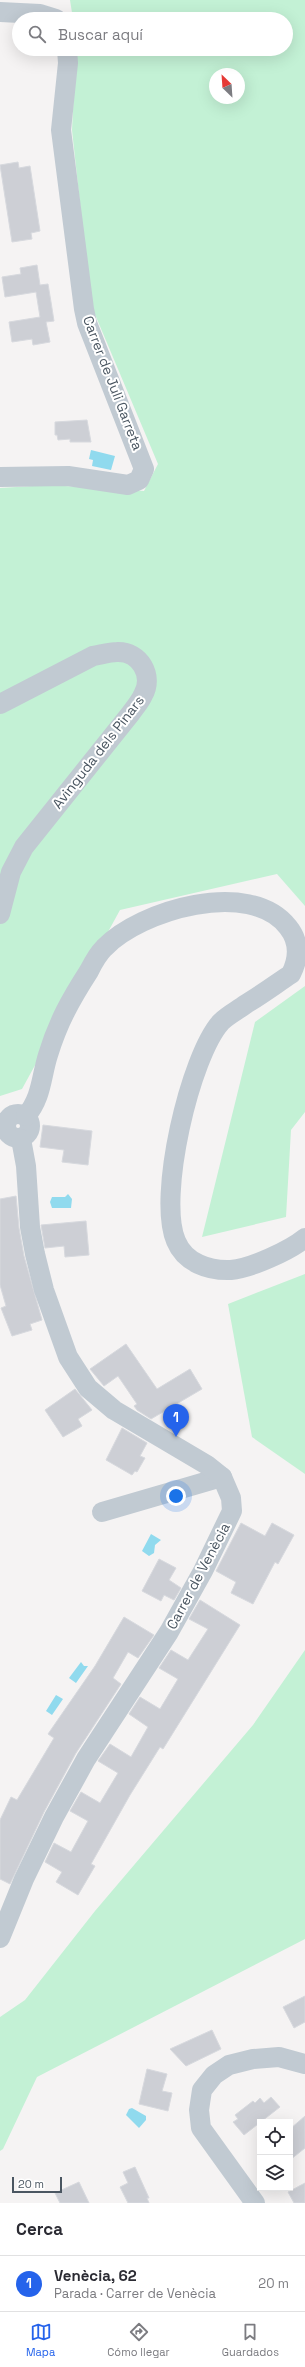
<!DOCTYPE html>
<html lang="es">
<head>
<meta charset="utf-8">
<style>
  :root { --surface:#fff; --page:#f2f2f3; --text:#2b2b33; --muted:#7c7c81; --line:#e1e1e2; --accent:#2563eb }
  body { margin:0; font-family:"Space Grotesk",sans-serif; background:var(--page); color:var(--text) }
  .controls { position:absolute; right:12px; bottom:12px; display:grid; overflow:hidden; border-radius:0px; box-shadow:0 4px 16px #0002 }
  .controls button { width:36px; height:36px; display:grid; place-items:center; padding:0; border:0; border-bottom:1px solid var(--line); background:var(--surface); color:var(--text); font:20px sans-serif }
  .compass { position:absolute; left:209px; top:68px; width:36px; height:36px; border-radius:50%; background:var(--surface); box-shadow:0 4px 16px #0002; rotate:335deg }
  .scale { position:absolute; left:12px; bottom:10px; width:50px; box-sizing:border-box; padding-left:4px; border:2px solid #4a5661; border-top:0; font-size:11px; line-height:14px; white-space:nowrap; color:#4a5661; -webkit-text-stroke:3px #fff; paint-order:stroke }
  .you { position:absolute; left:176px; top:1496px; width:14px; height:14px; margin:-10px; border:3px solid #fff; border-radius:50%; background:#1a73e8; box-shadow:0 0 0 6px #1a73e833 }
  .badge { display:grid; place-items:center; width:26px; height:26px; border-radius:50%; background:var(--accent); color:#fff; font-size:13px; font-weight:700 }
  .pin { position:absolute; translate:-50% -33px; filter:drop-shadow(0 1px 2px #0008) }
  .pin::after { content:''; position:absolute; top:21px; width:14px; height:12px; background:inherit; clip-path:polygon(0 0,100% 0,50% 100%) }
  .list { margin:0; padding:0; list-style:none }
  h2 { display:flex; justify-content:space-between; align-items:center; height:52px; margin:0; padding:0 16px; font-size:17px }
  h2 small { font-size:13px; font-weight:400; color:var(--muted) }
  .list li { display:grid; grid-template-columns:26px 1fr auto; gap:12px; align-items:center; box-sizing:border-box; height:56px; padding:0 16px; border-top:1px solid var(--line) }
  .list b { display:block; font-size:15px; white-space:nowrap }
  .list p { margin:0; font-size:13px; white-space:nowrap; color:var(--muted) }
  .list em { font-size:13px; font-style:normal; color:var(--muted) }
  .icon { flex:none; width:22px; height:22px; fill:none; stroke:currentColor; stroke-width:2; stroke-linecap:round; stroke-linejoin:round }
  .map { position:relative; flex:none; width:305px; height:2203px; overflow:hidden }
  .search { position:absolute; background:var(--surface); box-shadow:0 4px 16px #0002; left:12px; right:12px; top:12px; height:44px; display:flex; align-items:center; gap:10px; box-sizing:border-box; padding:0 14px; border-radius:22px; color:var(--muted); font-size:15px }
  .sheet { height:108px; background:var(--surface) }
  nav { display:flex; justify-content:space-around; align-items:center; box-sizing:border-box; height:56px; border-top:1px solid var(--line); background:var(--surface); font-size:11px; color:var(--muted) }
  nav a { display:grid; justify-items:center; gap:2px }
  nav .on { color:var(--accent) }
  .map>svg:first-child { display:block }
  .green { fill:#c3f1d5; fill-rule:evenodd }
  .water { fill:#90daee }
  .building { fill:#cdcfd5; stroke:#d7d9de }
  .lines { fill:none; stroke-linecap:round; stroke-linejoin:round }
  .minor { stroke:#c1cad2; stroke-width:20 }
  .labels { text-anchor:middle; stroke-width:4; stroke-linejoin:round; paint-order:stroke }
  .street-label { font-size:14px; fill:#4a5661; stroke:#fff }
</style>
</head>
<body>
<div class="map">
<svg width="305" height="2203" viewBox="0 0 305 2203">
  <rect width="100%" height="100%" fill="#f5f3f3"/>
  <g class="green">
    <path d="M70,0H305V906L277,874L120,910L22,1089L0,1096V488L49,485L144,491L158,464L91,305L72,130L76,49H286V19H73ZM215,74H239V98H215Z"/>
    <polygon points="305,986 305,1112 291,1130 286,1217 202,1237 255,1022"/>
    <polygon points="305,1274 305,1474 252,1437 228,1304"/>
    <polygon points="305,1650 305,1939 37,2077 3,2149 0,2151 0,2017 25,2000 95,1911 253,1725"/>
  </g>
  <g class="water">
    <polygon points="91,450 115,456 111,470 92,466 93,460 89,459"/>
    <polygon points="68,1194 72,1199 71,1208 52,1208 50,1202 52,1197 65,1197"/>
    <polygon points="151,1534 161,1540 155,1545 154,1553 149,1556 142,1551"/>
    <polygon points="81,1662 84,1666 88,1666 76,1683 69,1678"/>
    <polygon points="56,1695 63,1699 52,1715 46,1711"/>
    <polygon points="132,2108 146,2116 146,2120 139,2128 126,2115 129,2109"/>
  </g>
  <g class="building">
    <polygon points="18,162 19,168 30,166 40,231 31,233 32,239 12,242 0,165"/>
    <polygon points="37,265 40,285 48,284 51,302 54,321 46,322 50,342 33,345 32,339 12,342 9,322 40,317 36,292 5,297 2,277 21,274 20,268"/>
    <polygon points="87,420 91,442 70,442 70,439 58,440 57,435 55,435 55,422"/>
    <polygon points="43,1125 92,1131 88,1165 62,1162 64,1150 40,1147"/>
    <polygon points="16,1196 19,1228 24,1256 42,1320 30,1324 32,1330 12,1336 1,1308 6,1306 0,1285 0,1199"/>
    <polygon points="86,1221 89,1255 65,1257 64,1246 45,1248 41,1225"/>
    <polygon points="126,1344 157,1389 190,1369 202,1389 151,1419 137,1410 134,1406 137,1404 118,1376 104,1386 90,1369"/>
    <polygon points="75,1389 92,1410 78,1419 82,1426 63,1437 45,1410"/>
    <polygon points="122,1428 147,1443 140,1456 145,1458 137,1472 135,1471 132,1475 106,1460"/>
    <polygon points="241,1523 265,1536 272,1523 294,1535 278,1564 275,1562 253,1604 231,1593 236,1582 216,1571"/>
    <polygon points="159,1559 176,1568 169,1580 181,1588 174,1600 164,1595 161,1601 142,1591"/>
    <polygon points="200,1600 240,1625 163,1749 160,1747 130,1795 91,1864 95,1866 78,1895 56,1882 62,1872 45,1862 54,1843 71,1852 88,1821 70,1811 81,1792 100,1803 118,1773 98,1761 110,1744 131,1757 148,1727 129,1714 140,1697 160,1709 178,1679 159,1668 171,1650 188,1660 208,1629 189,1619"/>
    <polygon points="124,1617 154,1635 138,1658 128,1652 113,1678 121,1684 76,1753 44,1812 10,1884 0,1879 0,1820 11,1797 17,1800 54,1738 48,1734 95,1666"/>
    <polygon points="305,1996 305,2022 294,2028 283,2007"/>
    <polygon points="212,2030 221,2049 186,2066 170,2049"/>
    <polygon points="147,2069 167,2074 162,2091 172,2093 168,2111 139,2104"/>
    <polygon points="271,2097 280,2107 244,2135 233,2122 238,2119 235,2115 253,2101 255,2103 260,2098 264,2103"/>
    <polygon points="305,2116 305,2148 290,2160 290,2129"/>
    <polygon points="135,2167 149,2198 147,2198 149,2203 128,2203 120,2187 128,2183 123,2172"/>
    <polygon points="79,2182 89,2203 60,2203 55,2193"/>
    <polygon points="305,2183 305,2203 294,2203 288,2192"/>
  </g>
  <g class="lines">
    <g class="minor">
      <polyline points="0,12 40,14 56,19"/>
      <polyline points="0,477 68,476 128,485 139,480 144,469 87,323 84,309 61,130 68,63 67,49"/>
      <path d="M0,704L93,656C100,655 109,652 117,652C140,651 154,676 143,695C140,702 135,707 131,713L24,847L11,872L0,914"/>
      <circle cx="18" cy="1126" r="12"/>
      <path d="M26,1116C42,1097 41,1077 48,1055C58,1022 71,999 89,971C93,963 98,954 104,948C140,910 250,878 288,927C300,942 299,958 291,974C276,984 261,995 246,1004C238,1010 228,1015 221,1022C190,1056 157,1198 176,1241C185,1263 209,1271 231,1270C251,1268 289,1251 305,1238"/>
      <polyline points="102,1512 222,1477"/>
      <polyline points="0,1938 24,1879 54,1817 86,1759 169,1632 203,1571 232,1511 231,1498 222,1477 207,1465 114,1410 88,1388 68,1357 44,1290 35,1254 30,1227 26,1166 21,1139"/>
      <polyline points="255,2203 201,2128 199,2110 202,2090 214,2075 229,2065 253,2059 279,2057 305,2064"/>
    </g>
  </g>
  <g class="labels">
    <g class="street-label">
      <text transform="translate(113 383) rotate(69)" y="5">Carrer de Juli Garreta</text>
      <text transform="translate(98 752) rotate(-52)" y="5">Avinguda dels Pinars</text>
      <text transform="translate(198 1576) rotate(-62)" y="5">Carrer de Venècia</text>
    </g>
  </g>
</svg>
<div class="controls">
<button><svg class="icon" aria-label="locate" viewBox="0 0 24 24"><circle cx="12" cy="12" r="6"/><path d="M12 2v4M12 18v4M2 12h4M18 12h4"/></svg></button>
<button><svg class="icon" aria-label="layers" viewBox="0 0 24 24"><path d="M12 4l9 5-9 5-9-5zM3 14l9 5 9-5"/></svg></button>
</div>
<svg class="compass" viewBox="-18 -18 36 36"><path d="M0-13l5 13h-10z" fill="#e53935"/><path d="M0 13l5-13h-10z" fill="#7c7c81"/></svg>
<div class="scale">20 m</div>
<div class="you"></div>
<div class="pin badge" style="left:176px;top:1437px">1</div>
<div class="search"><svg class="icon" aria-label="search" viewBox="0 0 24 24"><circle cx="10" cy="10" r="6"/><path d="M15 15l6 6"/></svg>Buscar aquí</div>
</div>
<section class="sheet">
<h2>Cerca<small></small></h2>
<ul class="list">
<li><span class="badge">1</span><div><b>Venècia, 62</b><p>Parada · Carrer de Venècia</p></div><em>20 m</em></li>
</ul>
</section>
<nav>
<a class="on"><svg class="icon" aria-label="map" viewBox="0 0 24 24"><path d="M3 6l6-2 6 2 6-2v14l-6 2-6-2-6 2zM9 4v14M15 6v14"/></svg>Mapa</a>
<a><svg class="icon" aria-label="directions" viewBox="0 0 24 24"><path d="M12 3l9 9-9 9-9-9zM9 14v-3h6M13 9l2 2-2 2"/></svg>Cómo llegar</a>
<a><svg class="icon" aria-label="saved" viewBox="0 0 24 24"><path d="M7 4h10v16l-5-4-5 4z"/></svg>Guardados</a>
</nav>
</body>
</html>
